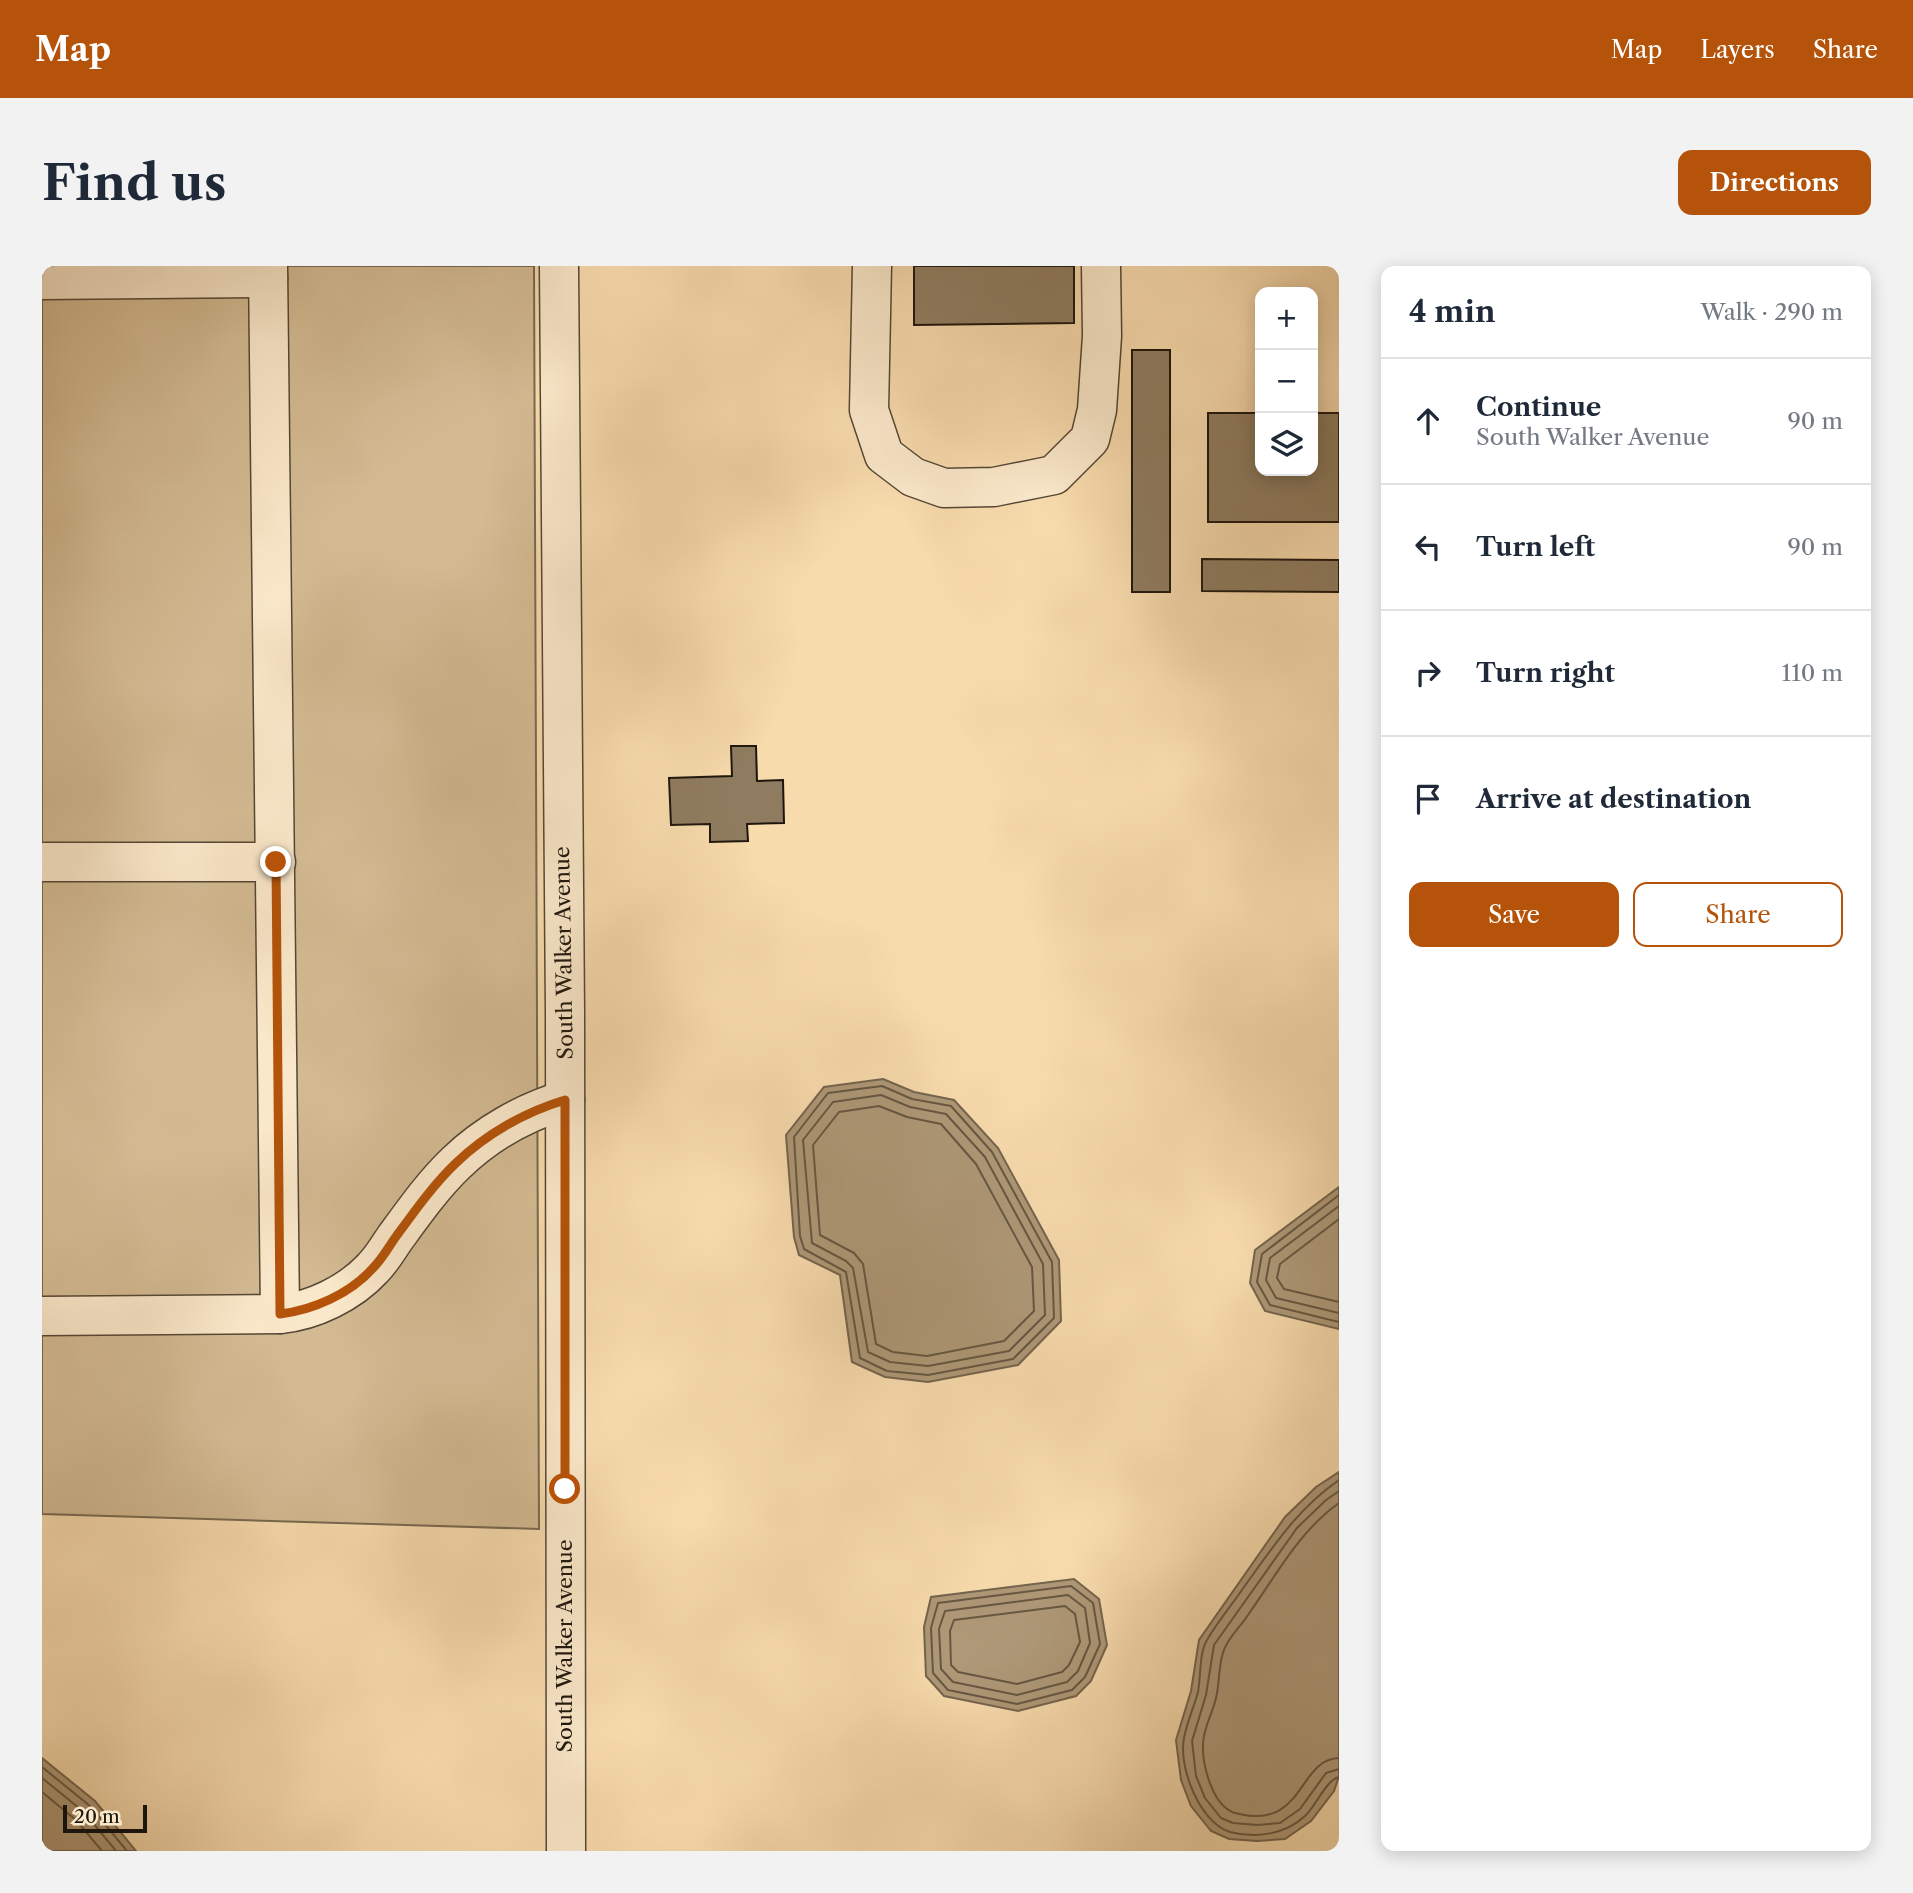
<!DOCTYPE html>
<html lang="en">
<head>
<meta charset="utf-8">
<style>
  :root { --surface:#fff; --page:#f2f2f3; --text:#1f2937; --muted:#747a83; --line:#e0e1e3; --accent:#b45309 }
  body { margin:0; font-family:"Libre Caslon Text",serif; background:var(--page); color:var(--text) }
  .controls { position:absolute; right:21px; top:21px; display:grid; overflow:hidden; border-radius:14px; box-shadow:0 4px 18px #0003 }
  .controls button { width:63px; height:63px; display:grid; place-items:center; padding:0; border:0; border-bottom:2px solid var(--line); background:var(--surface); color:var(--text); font:35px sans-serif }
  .scale { position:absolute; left:21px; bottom:18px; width:84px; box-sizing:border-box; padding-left:7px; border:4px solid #1e160d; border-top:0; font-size:19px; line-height:24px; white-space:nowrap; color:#1e160d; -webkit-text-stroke:5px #fae8ca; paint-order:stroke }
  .stop { position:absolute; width:21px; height:21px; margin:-16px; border:5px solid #b45309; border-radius:50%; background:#fff }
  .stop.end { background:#b45309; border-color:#fff; box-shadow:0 2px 7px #0008 }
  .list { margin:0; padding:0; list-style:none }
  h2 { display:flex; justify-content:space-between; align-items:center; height:91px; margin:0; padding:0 28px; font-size:30px }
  h2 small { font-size:23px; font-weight:400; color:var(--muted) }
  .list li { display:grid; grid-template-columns:46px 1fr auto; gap:21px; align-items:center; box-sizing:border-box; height:126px; padding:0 28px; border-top:2px solid var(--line) }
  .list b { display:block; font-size:26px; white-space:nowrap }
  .list p { margin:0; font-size:23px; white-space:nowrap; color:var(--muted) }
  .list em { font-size:23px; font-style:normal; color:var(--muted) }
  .actions { display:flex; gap:14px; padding:21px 28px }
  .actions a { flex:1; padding:16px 0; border:2px solid var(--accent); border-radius:14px; text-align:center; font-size:24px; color:var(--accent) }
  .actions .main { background:var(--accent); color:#fff }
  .icon { flex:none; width:38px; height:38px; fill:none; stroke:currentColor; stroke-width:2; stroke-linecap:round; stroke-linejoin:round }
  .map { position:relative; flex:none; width:1297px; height:1585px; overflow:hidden; border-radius:14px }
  header { display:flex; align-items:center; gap:42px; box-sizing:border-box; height:98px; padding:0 35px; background:var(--accent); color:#fff }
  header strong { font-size:33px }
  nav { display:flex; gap:38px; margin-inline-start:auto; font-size:24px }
  .intro { display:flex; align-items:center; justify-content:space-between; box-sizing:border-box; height:168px; padding:0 42px }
  h1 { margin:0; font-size:49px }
  .button { padding:18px 32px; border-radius:14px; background:var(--accent); color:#fff; font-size:24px; font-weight:700 }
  main { display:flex; gap:42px; padding:0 42px }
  aside { flex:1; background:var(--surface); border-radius:14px; box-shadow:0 4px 18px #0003 }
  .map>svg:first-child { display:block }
  .green { fill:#d3ba92; stroke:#786850; stroke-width:2 }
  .water { fill:#ae9877; stroke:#74644d; stroke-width:2 }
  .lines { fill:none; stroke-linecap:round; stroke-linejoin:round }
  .shore { stroke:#665742; stroke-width:2 }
  .building { fill:#8f7c60; stroke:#1e160d; stroke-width:2 }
  .minor-casing { stroke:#544735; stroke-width:41 }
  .minor { stroke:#fae8ca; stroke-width:38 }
  .route { stroke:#b45309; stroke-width:9 }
  .labels { text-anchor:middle; stroke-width:7; stroke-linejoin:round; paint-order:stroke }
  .street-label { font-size:21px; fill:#1e160d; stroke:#fae8ca }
</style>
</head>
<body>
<header>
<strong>Map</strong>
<nav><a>Map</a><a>Layers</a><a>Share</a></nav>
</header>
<div class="intro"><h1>Find us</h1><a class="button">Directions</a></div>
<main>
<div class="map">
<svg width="1297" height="1585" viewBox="0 0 1297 1585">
  <rect width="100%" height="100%" fill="#f8dbad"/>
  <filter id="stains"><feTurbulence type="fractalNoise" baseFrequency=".00286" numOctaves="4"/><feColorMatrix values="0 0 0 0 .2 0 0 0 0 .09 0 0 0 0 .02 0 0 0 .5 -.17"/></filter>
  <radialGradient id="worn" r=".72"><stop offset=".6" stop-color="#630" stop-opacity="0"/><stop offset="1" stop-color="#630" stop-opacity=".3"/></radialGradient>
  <polygon class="green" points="0,0 492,0 497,1263 0,1248"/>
  <g class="water">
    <polygon points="841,813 872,826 912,834 956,882 1017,994 1019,1055 976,1099 886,1116 843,1111 810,1096 798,1009 757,989 752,971 744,869 782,821"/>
    <polygon points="1297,921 1297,1063 1223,1045 1208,1017 1213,984"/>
    <polygon points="1297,1206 1297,1510 1292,1525 1269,1555 1243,1573 1215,1575 1187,1573 1169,1565 1149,1540 1139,1514 1134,1474 1149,1425 1157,1374 1243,1251 1274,1221"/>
    <polygon points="1032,1313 1057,1333 1065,1379 1049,1415 1034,1430 976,1445 902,1430 884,1410 882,1361 889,1331"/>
    <polygon points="0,1492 53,1535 94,1585 0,1585"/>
  </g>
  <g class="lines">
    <g class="shore">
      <polygon points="840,820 870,833 909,840 950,886 1010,996 1012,1052 971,1093 886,1109 845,1105 818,1092 804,1006 762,983 758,970 752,871 786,827"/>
      <polygon points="839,829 868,841 904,848 943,891 1001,998 1003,1049 967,1085 886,1100 848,1096 826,1086 811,1002 804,995 770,977 761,874 791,836"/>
      <polygon points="837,840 865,851 899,858 934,898 990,1001 992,1045 962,1075 885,1090 851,1086 834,1078 821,998 812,987 778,969 771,879 797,846"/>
      <polyline points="1297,929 1220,988 1215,1016 1228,1039 1297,1056"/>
      <polyline points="1297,940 1228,992 1224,1014 1234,1032 1297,1047"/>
      <polyline points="1297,953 1238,998 1235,1012 1242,1023 1297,1036"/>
      <path d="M1297,1214C1256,1242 1231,1281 1202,1321C1190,1339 1176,1355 1165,1374C1157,1387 1159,1410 1156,1426C1152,1441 1145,1456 1142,1472C1136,1501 1158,1557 1188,1566C1214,1573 1244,1568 1263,1550C1273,1541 1285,1513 1297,1511"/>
      <polyline points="1297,1225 1284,1234 1255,1262 1172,1379 1164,1429 1150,1475 1154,1510 1163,1532 1179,1552 1191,1557 1215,1559 1238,1557 1258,1543 1284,1507 1297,1503"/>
      <path d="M1297,1237C1258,1264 1233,1311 1206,1349C1199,1360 1186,1372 1182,1384C1176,1398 1178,1417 1174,1432C1171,1446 1161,1463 1161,1478C1160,1498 1170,1540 1193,1547C1263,1566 1255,1493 1297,1492"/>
      <polygon points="1029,1320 1051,1337 1058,1378 1043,1411 1030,1424 975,1438 906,1424 891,1407 889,1362 896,1337"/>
      <polygon points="1026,1329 1043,1342 1048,1377 1036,1405 1025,1416 975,1429 911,1416 899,1403 897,1363 903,1345"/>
      <polygon points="1023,1340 1033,1348 1038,1376 1027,1399 1020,1406 975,1418 916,1406 909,1399 908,1365 912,1354"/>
      <polyline points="0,1501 48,1540 85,1585"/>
      <polyline points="0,1512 42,1546 74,1585"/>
      <polyline points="0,1526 34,1554 60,1585"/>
    </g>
  </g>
  <g class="building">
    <polygon points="872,0 1032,0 1032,57 872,59"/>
    <rect x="1090" y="84" width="38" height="242"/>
    <polygon points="1166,147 1218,147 1218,205 1271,205 1271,147 1297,147 1297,256 1166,256"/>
    <polygon points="1160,293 1297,294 1297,326 1160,325"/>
    <polygon points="689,480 714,480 715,515 741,514 742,557 705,558 706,575 668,576 668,558 629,559 627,512 690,510"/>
  </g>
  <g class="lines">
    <defs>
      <g id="minor">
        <polyline points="226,0 238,1048"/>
        <polyline points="517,0 523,746 524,1585"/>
        <polyline points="830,0 827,144 842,189 871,211 902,222 952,221 1012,209 1048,173 1055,144 1060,70 1059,0"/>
        <polyline points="0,14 226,12"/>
        <polyline points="0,596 234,596"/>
        <path d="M0,1050L238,1048C271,1045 308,1027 331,1002C340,993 346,982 353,972C372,946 391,919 414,897C444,868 483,846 523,834"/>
      </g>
    </defs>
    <use href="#minor" class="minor-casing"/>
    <use href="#minor" class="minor"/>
  </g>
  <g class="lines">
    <path class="route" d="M234,596L238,1048C271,1044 308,1028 331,1002C340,993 346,982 353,972C372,946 391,919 414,897C444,868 483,846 523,834V1223"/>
  </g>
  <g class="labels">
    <g class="street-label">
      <text transform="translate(522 687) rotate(-91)" y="7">South Walker Avenue</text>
      <text transform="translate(523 1380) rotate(-90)" y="7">South Walker Avenue</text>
    </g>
  </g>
  <rect width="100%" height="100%" filter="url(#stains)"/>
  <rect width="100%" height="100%" fill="url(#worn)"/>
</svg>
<div class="controls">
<button>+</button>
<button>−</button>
<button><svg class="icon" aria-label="layers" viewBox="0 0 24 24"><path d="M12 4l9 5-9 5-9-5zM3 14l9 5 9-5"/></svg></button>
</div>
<div class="scale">20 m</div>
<div class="stop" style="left:523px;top:1223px"></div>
<div class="stop end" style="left:234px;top:596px"></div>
</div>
<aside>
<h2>4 min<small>Walk · 290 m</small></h2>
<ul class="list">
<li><svg class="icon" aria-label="ahead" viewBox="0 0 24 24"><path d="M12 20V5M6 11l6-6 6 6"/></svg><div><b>Continue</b><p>South Walker Avenue</p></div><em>90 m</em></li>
<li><svg class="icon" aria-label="left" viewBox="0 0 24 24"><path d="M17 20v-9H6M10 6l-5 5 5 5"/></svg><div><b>Turn left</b></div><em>90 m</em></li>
<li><svg class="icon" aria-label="right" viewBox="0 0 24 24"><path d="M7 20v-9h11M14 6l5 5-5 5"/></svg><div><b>Turn right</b></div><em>110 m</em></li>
<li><svg class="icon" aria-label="arrive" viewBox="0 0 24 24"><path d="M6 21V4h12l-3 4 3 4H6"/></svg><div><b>Arrive at destination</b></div></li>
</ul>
<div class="actions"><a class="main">Save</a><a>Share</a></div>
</aside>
</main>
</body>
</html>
